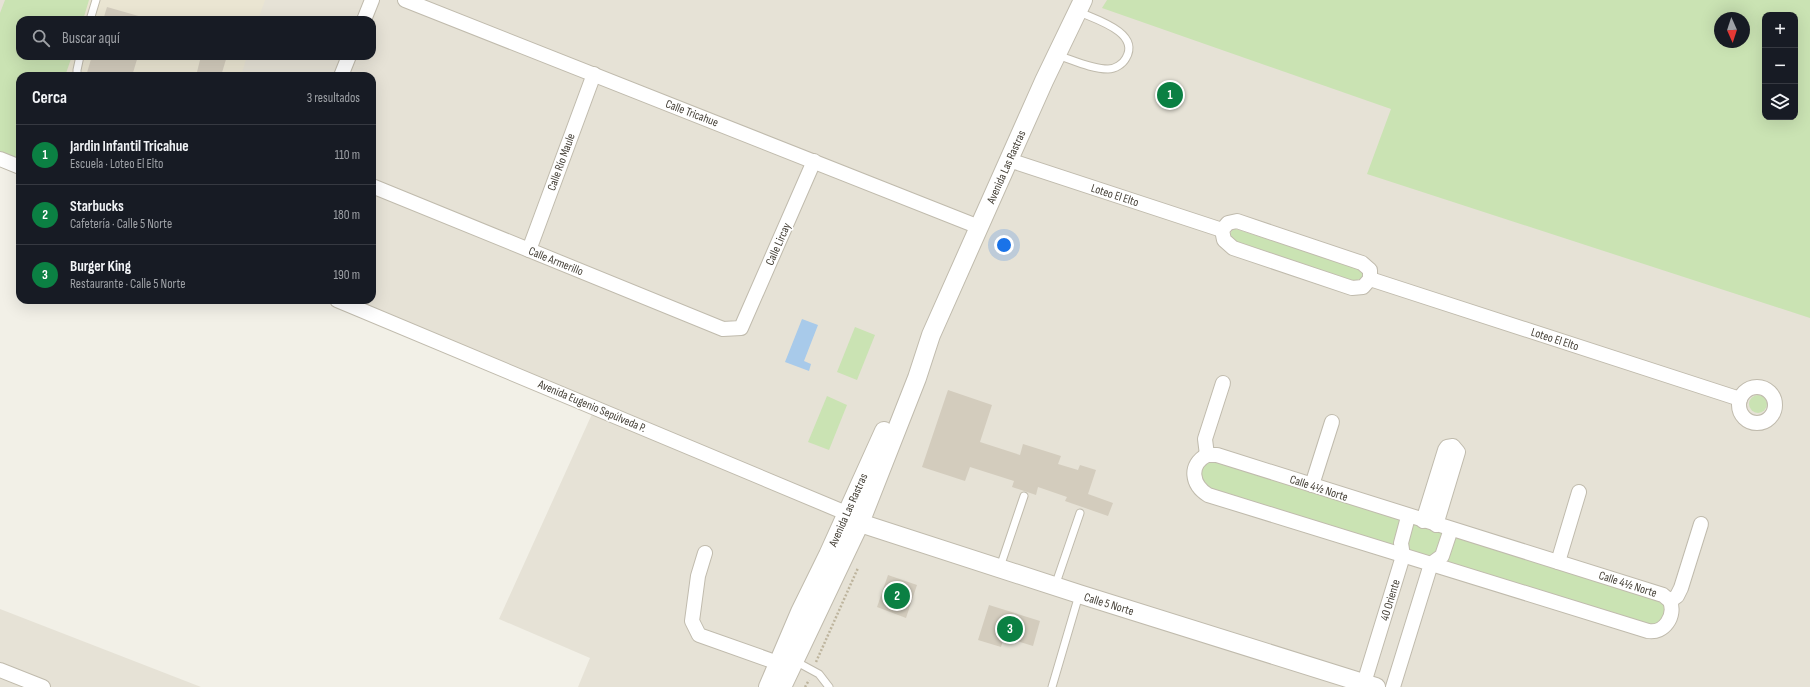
<!DOCTYPE html>
<html lang="es">
<head>
<meta charset="utf-8">
<style>
  :root { --surface:#171b24; --page:#242831; --text:#f1f3f6; --muted:#9ea1a6; --line:#363941; --accent:#0b8043 }
  body { margin:0; font-family:"Sofia Sans Condensed",sans-serif; background:var(--page); color:var(--text) }
  .controls { position:absolute; right:12px; top:12px; display:grid; overflow:hidden; border-radius:8px; box-shadow:0 4px 16px #0002 }
  .controls button { width:36px; height:36px; display:grid; place-items:center; padding:0; border:0; border-bottom:1px solid var(--line); background:var(--surface); color:var(--text); font:20px sans-serif }
  .compass { position:absolute; left:1714px; top:12px; width:36px; height:36px; border-radius:50%; background:var(--surface); box-shadow:0 4px 16px #0002; rotate:177deg }
  .you { position:absolute; left:1004px; top:245px; width:14px; height:14px; margin:-10px; border:3px solid #fff; border-radius:50%; background:#1a73e8; box-shadow:0 0 0 6px #1a73e833 }
  .badge { display:grid; place-items:center; width:26px; height:26px; border-radius:50%; background:var(--accent); color:#fff; font-size:13px; font-weight:700 }
  .pin { position:absolute; translate:-50% -50%; border:2px solid #fff; box-shadow:0 1px 4px #0006 }
  .list { margin:0; padding:0; list-style:none }
  h2 { display:flex; justify-content:space-between; align-items:center; height:52px; margin:0; padding:0 16px; font-size:17px }
  h2 small { font-size:13px; font-weight:400; color:var(--muted) }
  .list li { display:grid; grid-template-columns:26px 1fr auto; gap:12px; align-items:center; box-sizing:border-box; height:60px; padding:0 16px; border-top:1px solid var(--line) }
  .list b { display:block; font-size:15px; white-space:nowrap }
  .list p { margin:0; font-size:13px; white-space:nowrap; color:var(--muted) }
  .list em { font-size:13px; font-style:normal; color:var(--muted) }
  .icon { flex:none; width:22px; height:22px; fill:none; stroke:currentColor; stroke-width:2; stroke-linecap:round; stroke-linejoin:round }
  .map { position:relative; flex:none; width:1810px; height:687px; overflow:hidden }
  .search { position:absolute; background:var(--surface); box-shadow:0 4px 16px #0002; left:16px; top:16px; width:360px; height:44px; display:flex; align-items:center; gap:10px; box-sizing:border-box; padding:0 14px; border-radius:12px; color:var(--muted); font-size:15px }
  .panel { position:absolute; background:var(--surface); box-shadow:0 4px 16px #0002; left:16px; top:72px; width:360px; height:232px; border-radius:12px }
  .map>svg:first-child { display:block }
  .residential { fill:#e6e2d6; fill-rule:evenodd }
  .education { fill:#eae5d2 }
  .green { fill:#cae3b3; fill-rule:evenodd }
  .water { fill:#a8caea }
  .building { fill:#d3ccbd }
  .lines { fill:none; stroke-linecap:round; stroke-linejoin:round }
  .service-casing { stroke:#c0bbad; stroke-width:9 }
  .minor-casing { stroke:#c0bbad; stroke-width:16 }
  .tertiary-casing { stroke:#c0bbad; stroke-width:20 }
  .path { stroke:#bdb49d; stroke-width:2.5; stroke-dasharray:2 2; stroke-linecap:butt }
  .service { stroke:#fff; stroke-width:7 }
  .minor { stroke:#fff; stroke-width:14 }
  .tertiary { stroke:#fff; stroke-width:18 }
  .labels { text-anchor:middle; stroke-width:3.5; stroke-linejoin:round; paint-order:stroke }
  .street-label { font-size:12px; fill:#454037; stroke:#fff }
</style>
</head>
<body>
<div class="map">
<svg width="1810" height="687" viewBox="0 0 1810 687">
  <rect width="100%" height="100%" fill="#f2f0e7"/>
  <g class="residential">
    <path d="M0,0H1810V687H578L590,658L499,619L592,414L327,300H372V76H20L0,159ZM1765,15H1795V117H1765ZM1720,18H1744V42H1720ZM20,20H372V56H20Z"/>
    <polygon points="0,609 201,687 0,687"/>
  </g>
  <g class="education">
    <polygon points="89,0 265,0 258,20 83,20"/>
    <polygon points="72,56 247,56 241,76 65,76"/>
  </g>
  <g class="green">
    <polygon points="5,0 89,0 83,20 20,20 20,56 72,56 65,76 20,76 20,162 0,155 0,13"/>
    <path d="M1107,0H1810V318L1367,174L1391,109L1102,8ZM1765,15H1795V117H1765ZM1720,18H1744V42H1720Z"/>
    <polygon points="1236,229 1359,269 1362,273 1362,278 1355,281 1235,241 1230,235 1232,230"/>
    <polygon points="855,327 875,335 857,380 837,372"/>
    <circle cx="1758" cy="404" r="9"/>
    <polygon points="827,396 847,405 829,450 808,442"/>
    <path d="M1210,460L1449,532L1658,601L1663,605L1665,610L1661,622L1648,626L1216,492L1205,486C1200,474 1200,468 1210,460Z"/>
  </g>
  <polygon class="water" points="802,319 818,325 804,361 811,364 809,371 785,362"/>
  <g class="building">
    <polygon points="107,7 142,17 141,20 103,20"/>
    <polygon points="92,56 138,56 132,76 86,76"/>
    <polygon points="201,56 227,56 221,76 196,76"/>
    <polygon points="948,390 992,405 980,442 1020,455 1023,444 1061,456 1058,464 1078,470 1080,465 1096,470 1088,494 1113,503 1108,516 1065,501 1067,497 1038,487 1036,495 1012,487 1014,481 970,467 965,481 922,467"/>
    <polygon points="888,575 917,585 906,618 877,607"/>
    <polygon points="989,605 1040,621 1033,646 1004,637 1001,647 978,640"/>
  </g>
  <g class="lines">
    <defs>
      <g id="service">
        <polyline points="90,20 96,0"/>
        <path d="M1057,55C1073,60 1091,69 1108,69C1115,69 1123,64 1126,58C1141,32 1094,19 1077,11"/>
        <polyline points="77,76 77,70 80,56"/>
        <polyline points="1000,567 1024,496"/>
        <polyline points="1055,586 1080,513"/>
        <polyline points="795,661 819,674 829,687"/>
        <polyline points="1052,687 1079,595"/>
      </g>
      <g id="minor">
        <polyline points="405,0 979,227"/>
        <polyline points="364,20 372,0"/>
        <polyline points="341,76 349,56"/>
        <polyline points="0,159 20,167"/>
        <polyline points="1009,160 1222,230"/>
        <polyline points="372,186 723,329 741,328 814,161"/>
        <polygon points="1237,221 1362,263 1370,270 1370,279 1363,287 1352,288 1233,248 1224,240 1222,230 1228,223"/>
        <polyline points="529,250 594,74"/>
        <polyline points="1370,279 1740,399"/>
        <polyline points="337,300 846,513"/>
        <circle cx="1757" cy="405" r="18"/>
        <path d="M1207,455H1217L1663,595L1670,601C1676,616 1664,634 1648,631L1208,495C1192,485 1188,465 1207,455Z"/>
        <polyline points="1207,455 1205,439 1223,383"/>
        <polyline points="1312,485 1332,422"/>
        <polyline points="1423,521 1445,450 1447,447 1453,446 1458,452 1436,525"/>
        <polyline points="705,553 698,576 692,621 699,635 778,663"/>
        <polyline points="1558,562 1579,492"/>
        <polyline points="1670,601 1677,596 1681,588 1701,524"/>
        <polyline points="0,670 43,687"/>
        <polyline points="1364,683 1403,556 1401,543 1408,517"/>
        <polyline points="1393,687 1431,564 1442,556 1451,529"/>
      </g>
      <g id="tertiary">
        <polyline points="846,513 860,523 1079,594 1376,687"/>
        <polyline points="768,687 800,612 828,555 884,431"/>
        <polyline points="782,687 860,523 917,378 931,335 1044,81 1083,0"/>
      </g>
    </defs>
    <use href="#service" class="service-casing"/>
    <use href="#minor" class="minor-casing"/>
    <use href="#tertiary" class="tertiary-casing"/>
    <g class="path">
      <polyline points="816,662 858,568"/>
      <polyline points="805,687 809,680"/>
    </g>
    <use href="#service" class="service"/>
    <use href="#minor" class="minor"/>
    <use href="#tertiary" class="tertiary"/>
  </g>
  <g class="labels">
    <g class="street-label">
      <text transform="translate(692 113) rotate(21)" y="4">Calle Tricahue</text>
      <text transform="translate(561 162) rotate(-70)" y="4">Calle Río Maule</text>
      <text transform="translate(1006 167) rotate(-66)" y="4">Avenida Las Rastras</text>
      <text transform="translate(1115 195) rotate(18)" y="4">Loteo El Elto</text>
      <text transform="translate(778 244) rotate(-66)" y="4">Calle Lircay</text>
      <text transform="translate(556 261) rotate(22)" y="4">Calle Armerillo</text>
      <text transform="translate(1555 339) rotate(18)" y="4">Loteo El Elto</text>
      <text transform="translate(592 406) rotate(23)" y="4">Avenida Eugenio Sepúlveda P.</text>
      <text transform="translate(1319 488) rotate(18)" y="4">Calle 4½ Norte</text>
      <text transform="translate(848 510) rotate(-66)" y="4">Avenida Las Rastras</text>
      <text transform="translate(1628 584) rotate(18)" y="4">Calle 4½ Norte</text>
      <text transform="translate(1390 600) rotate(-73)" y="4">40 Oriente</text>
      <text transform="translate(1109 604) rotate(17)" y="4">Calle 5 Norte</text>
    </g>
  </g>
</svg>
<div class="controls">
<button>+</button>
<button>−</button>
<button><svg class="icon" aria-label="layers" viewBox="0 0 24 24"><path d="M12 4l9 5-9 5-9-5zM3 14l9 5 9-5"/></svg></button>
</div>
<svg class="compass" viewBox="-18 -18 36 36"><path d="M0-13l5 13h-10z" fill="#e53935"/><path d="M0 13l5-13h-10z" fill="#9ea1a6"/></svg>
<div class="you"></div>
<div class="pin badge" style="left:1170px;top:95px">1</div>
<div class="pin badge" style="left:897px;top:596px">2</div>
<div class="pin badge" style="left:1010px;top:629px">3</div>
<div class="search"><svg class="icon" aria-label="search" viewBox="0 0 24 24"><circle cx="10" cy="10" r="6"/><path d="M15 15l6 6"/></svg>Buscar aquí</div>
<section class="panel">
<h2>Cerca<small>3 resultados</small></h2>
<ul class="list">
<li><span class="badge">1</span><div><b>Jardin Infantil Tricahue</b><p>Escuela · Loteo El Elto</p></div><em>110 m</em></li>
<li><span class="badge">2</span><div><b>Starbucks</b><p>Cafetería · Calle 5 Norte</p></div><em>180 m</em></li>
<li><span class="badge">3</span><div><b>Burger King</b><p>Restaurante · Calle 5 Norte</p></div><em>190 m</em></li>
</ul>
</section>
</div>
</body>
</html>
